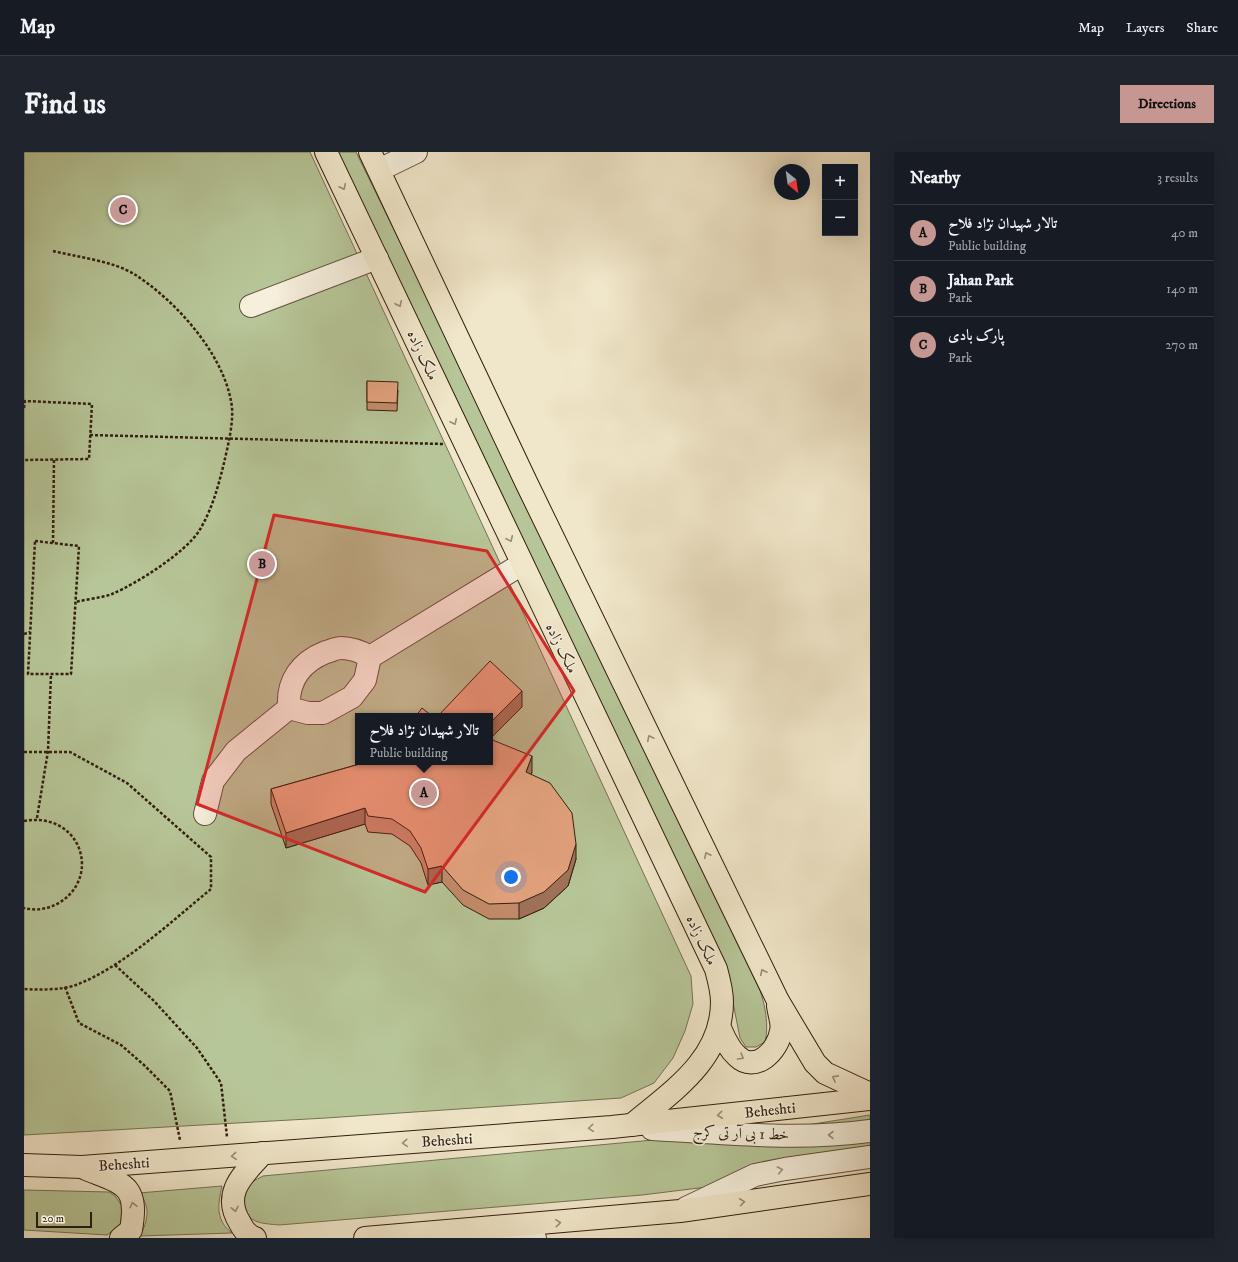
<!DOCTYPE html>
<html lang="en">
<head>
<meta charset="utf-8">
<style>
  :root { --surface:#171b24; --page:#20242c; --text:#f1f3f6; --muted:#9ea1a6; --line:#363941; --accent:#c59692 }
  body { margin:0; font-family:"IM FELL DW Pica",Amiri,serif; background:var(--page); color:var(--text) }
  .controls { position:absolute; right:12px; top:12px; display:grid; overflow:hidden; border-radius:0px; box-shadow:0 4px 16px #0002 }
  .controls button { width:36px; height:36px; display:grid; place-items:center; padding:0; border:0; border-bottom:1px solid var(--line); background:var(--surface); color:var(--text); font:20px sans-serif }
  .compass { position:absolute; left:750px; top:12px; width:36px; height:36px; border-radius:50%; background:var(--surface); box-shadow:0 4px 16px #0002; rotate:151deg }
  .scale { position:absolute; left:12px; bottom:10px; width:56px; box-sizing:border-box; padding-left:4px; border:2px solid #321e0f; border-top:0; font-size:11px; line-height:14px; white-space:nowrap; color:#321e0f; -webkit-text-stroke:3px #f5efdc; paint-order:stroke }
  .you { position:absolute; left:487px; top:725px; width:14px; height:14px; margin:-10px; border:3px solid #fff; border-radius:50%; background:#1a73e8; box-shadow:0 0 0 6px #1a73e833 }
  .badge { display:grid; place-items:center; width:26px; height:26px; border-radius:50%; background:var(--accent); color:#111; font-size:13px; font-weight:700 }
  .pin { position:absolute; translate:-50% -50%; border:2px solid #fff; box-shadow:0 1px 4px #0006 }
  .popup { position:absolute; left:331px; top:561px; width:138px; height:52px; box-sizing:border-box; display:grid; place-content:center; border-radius:0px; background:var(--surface); filter:drop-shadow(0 1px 3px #0005); font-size:13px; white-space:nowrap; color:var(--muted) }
  .popup b { font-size:15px; color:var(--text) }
  .popup::after { content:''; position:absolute; left:50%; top:100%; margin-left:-8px; border:8px solid transparent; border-top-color:var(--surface) }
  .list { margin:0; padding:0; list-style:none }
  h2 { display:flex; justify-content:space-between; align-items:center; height:52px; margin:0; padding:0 16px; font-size:17px }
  h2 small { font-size:13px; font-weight:400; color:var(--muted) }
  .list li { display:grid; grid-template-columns:26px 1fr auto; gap:12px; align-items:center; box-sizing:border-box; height:56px; padding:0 16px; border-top:1px solid var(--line) }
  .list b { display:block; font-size:15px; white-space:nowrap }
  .list p { margin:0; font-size:13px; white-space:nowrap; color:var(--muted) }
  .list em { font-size:13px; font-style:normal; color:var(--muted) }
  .map { position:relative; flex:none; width:846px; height:1086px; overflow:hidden; border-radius:0px }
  header { display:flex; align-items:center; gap:24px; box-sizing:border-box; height:56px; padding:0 20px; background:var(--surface); border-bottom:1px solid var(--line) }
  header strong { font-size:19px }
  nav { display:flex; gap:22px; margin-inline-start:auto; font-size:14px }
  .intro { display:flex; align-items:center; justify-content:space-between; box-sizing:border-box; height:96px; padding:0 24px }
  h1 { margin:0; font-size:28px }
  .button { padding:10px 18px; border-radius:0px; background:var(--accent); color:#111; font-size:14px; font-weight:700 }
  main { display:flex; gap:24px; padding:0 24px }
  aside { flex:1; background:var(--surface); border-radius:0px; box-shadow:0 4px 16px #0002 }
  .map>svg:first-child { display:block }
  .green { fill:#b7c698; stroke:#747254; fill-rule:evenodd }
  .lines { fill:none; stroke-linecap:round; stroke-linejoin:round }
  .minor-casing { stroke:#62503e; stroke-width:24 }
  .major-casing { stroke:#321e0f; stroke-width:24 }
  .path { stroke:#321e0f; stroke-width:2.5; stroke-dasharray:3 2; stroke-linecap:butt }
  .minor { stroke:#f5efdc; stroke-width:22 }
  .major { stroke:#f0e6c9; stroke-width:22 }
  .wall { fill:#c58d6d; stroke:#321e0f }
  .shaded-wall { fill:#a07359; stroke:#321e0f }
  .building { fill:#e5a47f; stroke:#321e0f }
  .oneway { stroke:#9a8c75 }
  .oneway2 { stroke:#9d9180 }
  .marked { fill:#d62828; fill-opacity:0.2; stroke:#d62828; stroke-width:3; stroke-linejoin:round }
  .labels { text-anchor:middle; stroke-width:3; stroke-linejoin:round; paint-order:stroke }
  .street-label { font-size:15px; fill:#321e0f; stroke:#f5efdc }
</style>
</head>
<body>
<header>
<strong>Map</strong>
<nav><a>Map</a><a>Layers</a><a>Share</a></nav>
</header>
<div class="intro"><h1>Find us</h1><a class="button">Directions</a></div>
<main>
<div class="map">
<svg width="846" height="1086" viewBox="0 0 846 1086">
  <rect width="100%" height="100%" fill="#f0e6c9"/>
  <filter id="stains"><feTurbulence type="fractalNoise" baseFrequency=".005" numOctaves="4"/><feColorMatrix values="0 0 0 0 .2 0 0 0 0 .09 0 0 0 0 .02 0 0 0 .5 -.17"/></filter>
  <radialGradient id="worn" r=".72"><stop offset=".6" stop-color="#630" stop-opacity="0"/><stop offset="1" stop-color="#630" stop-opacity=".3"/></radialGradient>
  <g class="green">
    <path d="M0,0H286L667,824L669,852L661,879L649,906L630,931L597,946L302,966L0,983ZM334,564H466V610H334Z"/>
    <path d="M313,0H332L715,785C727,815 749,857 741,890L732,895H722L716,886L701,810L468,327Z"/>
    <path d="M846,963V1015L618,1043L255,1073C236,1071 228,1072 217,1055L224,1032L239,1024L770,975Z"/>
    <path d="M198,1034C194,1052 191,1068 208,1081L116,1084C124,1068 127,1055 115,1041Z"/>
    <polygon points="0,1038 85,1040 91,1044 98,1054 99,1068 96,1074 83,1083 0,1078"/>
  </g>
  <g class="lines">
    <defs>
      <g id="minor">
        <polyline points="355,18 392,0"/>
        <polyline points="227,154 353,106"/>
        <polyline points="265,556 284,561 299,561 328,545 341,528 346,505"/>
        <path d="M181,662L189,629L212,599L265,556C263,528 277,510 302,500C307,499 312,496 317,496C328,496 336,499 346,505L498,412"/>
        <path d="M628,977C700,981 774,989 846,979"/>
        <polyline points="662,1056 731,1023 761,1017 846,1005"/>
        <polyline points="473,1075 511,1086"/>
      </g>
      <g id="major">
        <path d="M302,0L692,817C695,828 698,839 698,850C698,908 647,940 608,973"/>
        <polyline points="346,0 502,330 754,849 791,911 801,921 846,942"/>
        <path d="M695,874C700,885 704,896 713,904C731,922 754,899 757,879C759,872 755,862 754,854"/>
        <polyline points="0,1013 58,1015 588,975 846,947"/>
        <path d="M62,1017C99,1032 115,1032 107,1078L97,1086"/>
        <path d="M231,1086C224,1084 219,1077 216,1071C197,1041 220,1022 239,1001"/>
        <polyline points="341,1086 656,1059 846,1032"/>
      </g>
    </defs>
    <use href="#minor" class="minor-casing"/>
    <use href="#major" class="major-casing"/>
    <g class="path">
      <path d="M29,99C53,105 89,109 110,122C151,148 198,200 207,249C211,267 204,293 200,311C194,335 188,358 175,379C161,401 112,432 88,442C77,446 63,447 52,450"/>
      <polyline points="0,256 1,249 68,252 65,307 0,308"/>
      <polyline points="66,283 419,292"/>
      <polygon points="11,389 55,394 47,522 4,522"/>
      <polyline points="29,391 30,307"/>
      <polyline points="0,482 6,480"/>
      <path d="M0,600H46L103,631L187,705V737C148,769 99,815 52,833C39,838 14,838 0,837"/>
      <polyline points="13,666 24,599 27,522"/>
      <path d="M0,669C25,664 51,676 57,703C64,737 31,764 0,756"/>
      <polyline points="91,813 130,849 173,896 197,931 203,985"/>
      <polyline points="41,835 55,871 97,893 120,913 146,939 156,988"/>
    </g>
    <use href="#minor" class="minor"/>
    <use href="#major" class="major"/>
  </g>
  <g class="wall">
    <polygon points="343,229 374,238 373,259 343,258"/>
    <polygon points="338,610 466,610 508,620 507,623 552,707 544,734 520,756 495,767 465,767 439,753 418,730 404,733 397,711 386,694 368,682 344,680 341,672 262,696 247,652 247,637 339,611"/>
  </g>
  <g class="shaded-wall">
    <polygon points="498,539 498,555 466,587 466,571"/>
    <polygon points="508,604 508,620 502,636 502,620"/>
    <polygon points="341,656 341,672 262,696 262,681"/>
    <polygon points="552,692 552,707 544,734 520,756 495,767 495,751"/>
    <polygon points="418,714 418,730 404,733 404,717"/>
  </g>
  <g class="building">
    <polygon points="343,229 374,230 373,251 343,250"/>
    <polygon points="466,509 498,539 466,571 466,564 414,564"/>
    <polygon points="398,556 408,564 392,564"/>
    <polygon points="466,587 508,604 502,620 526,631 548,661 552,692 544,718 520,740 495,751 465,752 439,738 418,714 404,717 397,696 386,679 368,667 344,664 341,656 262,681 247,637 343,610 466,610"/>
  </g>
  <defs><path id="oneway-chevron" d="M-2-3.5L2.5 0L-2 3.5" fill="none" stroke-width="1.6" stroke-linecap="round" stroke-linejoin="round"/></defs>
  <g class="oneway">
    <use href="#oneway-chevron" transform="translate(319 35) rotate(64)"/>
    <use href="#oneway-chevron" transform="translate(375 152) rotate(65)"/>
    <use href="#oneway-chevron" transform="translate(430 270) rotate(65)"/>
    <use href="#oneway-chevron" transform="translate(486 387) rotate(65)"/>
    <use href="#oneway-chevron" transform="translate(626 586) rotate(-116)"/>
    <use href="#oneway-chevron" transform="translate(683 703) rotate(-116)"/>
    <use href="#oneway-chevron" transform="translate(739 820) rotate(-116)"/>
    <use href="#oneway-chevron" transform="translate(717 905) rotate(30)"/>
    <use href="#oneway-chevron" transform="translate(811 926) rotate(-152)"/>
    <use href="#oneway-chevron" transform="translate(696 963) rotate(174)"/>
    <use href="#oneway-chevron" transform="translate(567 976) rotate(175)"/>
    <use href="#oneway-chevron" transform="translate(381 991) rotate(176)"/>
    <use href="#oneway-chevron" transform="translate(210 1004) rotate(175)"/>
    <use href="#oneway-chevron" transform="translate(718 1050) rotate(-8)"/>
    <use href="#oneway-chevron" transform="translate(109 1053) rotate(-103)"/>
    <use href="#oneway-chevron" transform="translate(211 1057) rotate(78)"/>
    <use href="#oneway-chevron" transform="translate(534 1071) rotate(-5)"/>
  </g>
  <g class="oneway2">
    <use href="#oneway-chevron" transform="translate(807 983) rotate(180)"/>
    <use href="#oneway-chevron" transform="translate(756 1018) rotate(-11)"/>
  </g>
  <path class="marked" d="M250,363L463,399L550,539L401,740L173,652Z"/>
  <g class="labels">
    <g class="street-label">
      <text transform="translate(399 203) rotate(65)" y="5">ملک زاده</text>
      <text transform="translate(538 496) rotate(64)" y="5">ملک زاده</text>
      <text transform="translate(678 788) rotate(65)" y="5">ملک زاده</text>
      <text transform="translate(746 958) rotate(-6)" y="5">Beheshti</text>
      <text transform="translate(717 981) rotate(2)" y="5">خط 1 بی آر تی کرج</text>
      <text transform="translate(423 988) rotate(-4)" y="5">Beheshti</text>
      <text transform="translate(100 1012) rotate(-4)" y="5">Beheshti</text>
    </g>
  </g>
  <rect width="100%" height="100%" filter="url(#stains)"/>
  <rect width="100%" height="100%" fill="url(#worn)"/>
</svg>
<div class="controls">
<button>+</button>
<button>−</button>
</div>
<svg class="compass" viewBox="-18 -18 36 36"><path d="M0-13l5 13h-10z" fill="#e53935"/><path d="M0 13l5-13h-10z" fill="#9ea1a6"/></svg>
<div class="scale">20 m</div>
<div class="you"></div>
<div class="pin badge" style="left:400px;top:641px">A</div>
<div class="popup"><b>تالار شهیدان نژاد فلاح</b>Public building</div>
<div class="pin badge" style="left:238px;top:412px">B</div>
<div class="pin badge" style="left:99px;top:58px">C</div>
</div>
<aside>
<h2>Nearby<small>3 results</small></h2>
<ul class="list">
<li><span class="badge">A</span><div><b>تالار شهیدان نژاد فلاح</b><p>Public building</p></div><em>40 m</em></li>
<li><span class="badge">B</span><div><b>Jahan Park</b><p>Park</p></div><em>140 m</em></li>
<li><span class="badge">C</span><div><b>پارک بادی</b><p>Park</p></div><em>270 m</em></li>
</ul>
</aside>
</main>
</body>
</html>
